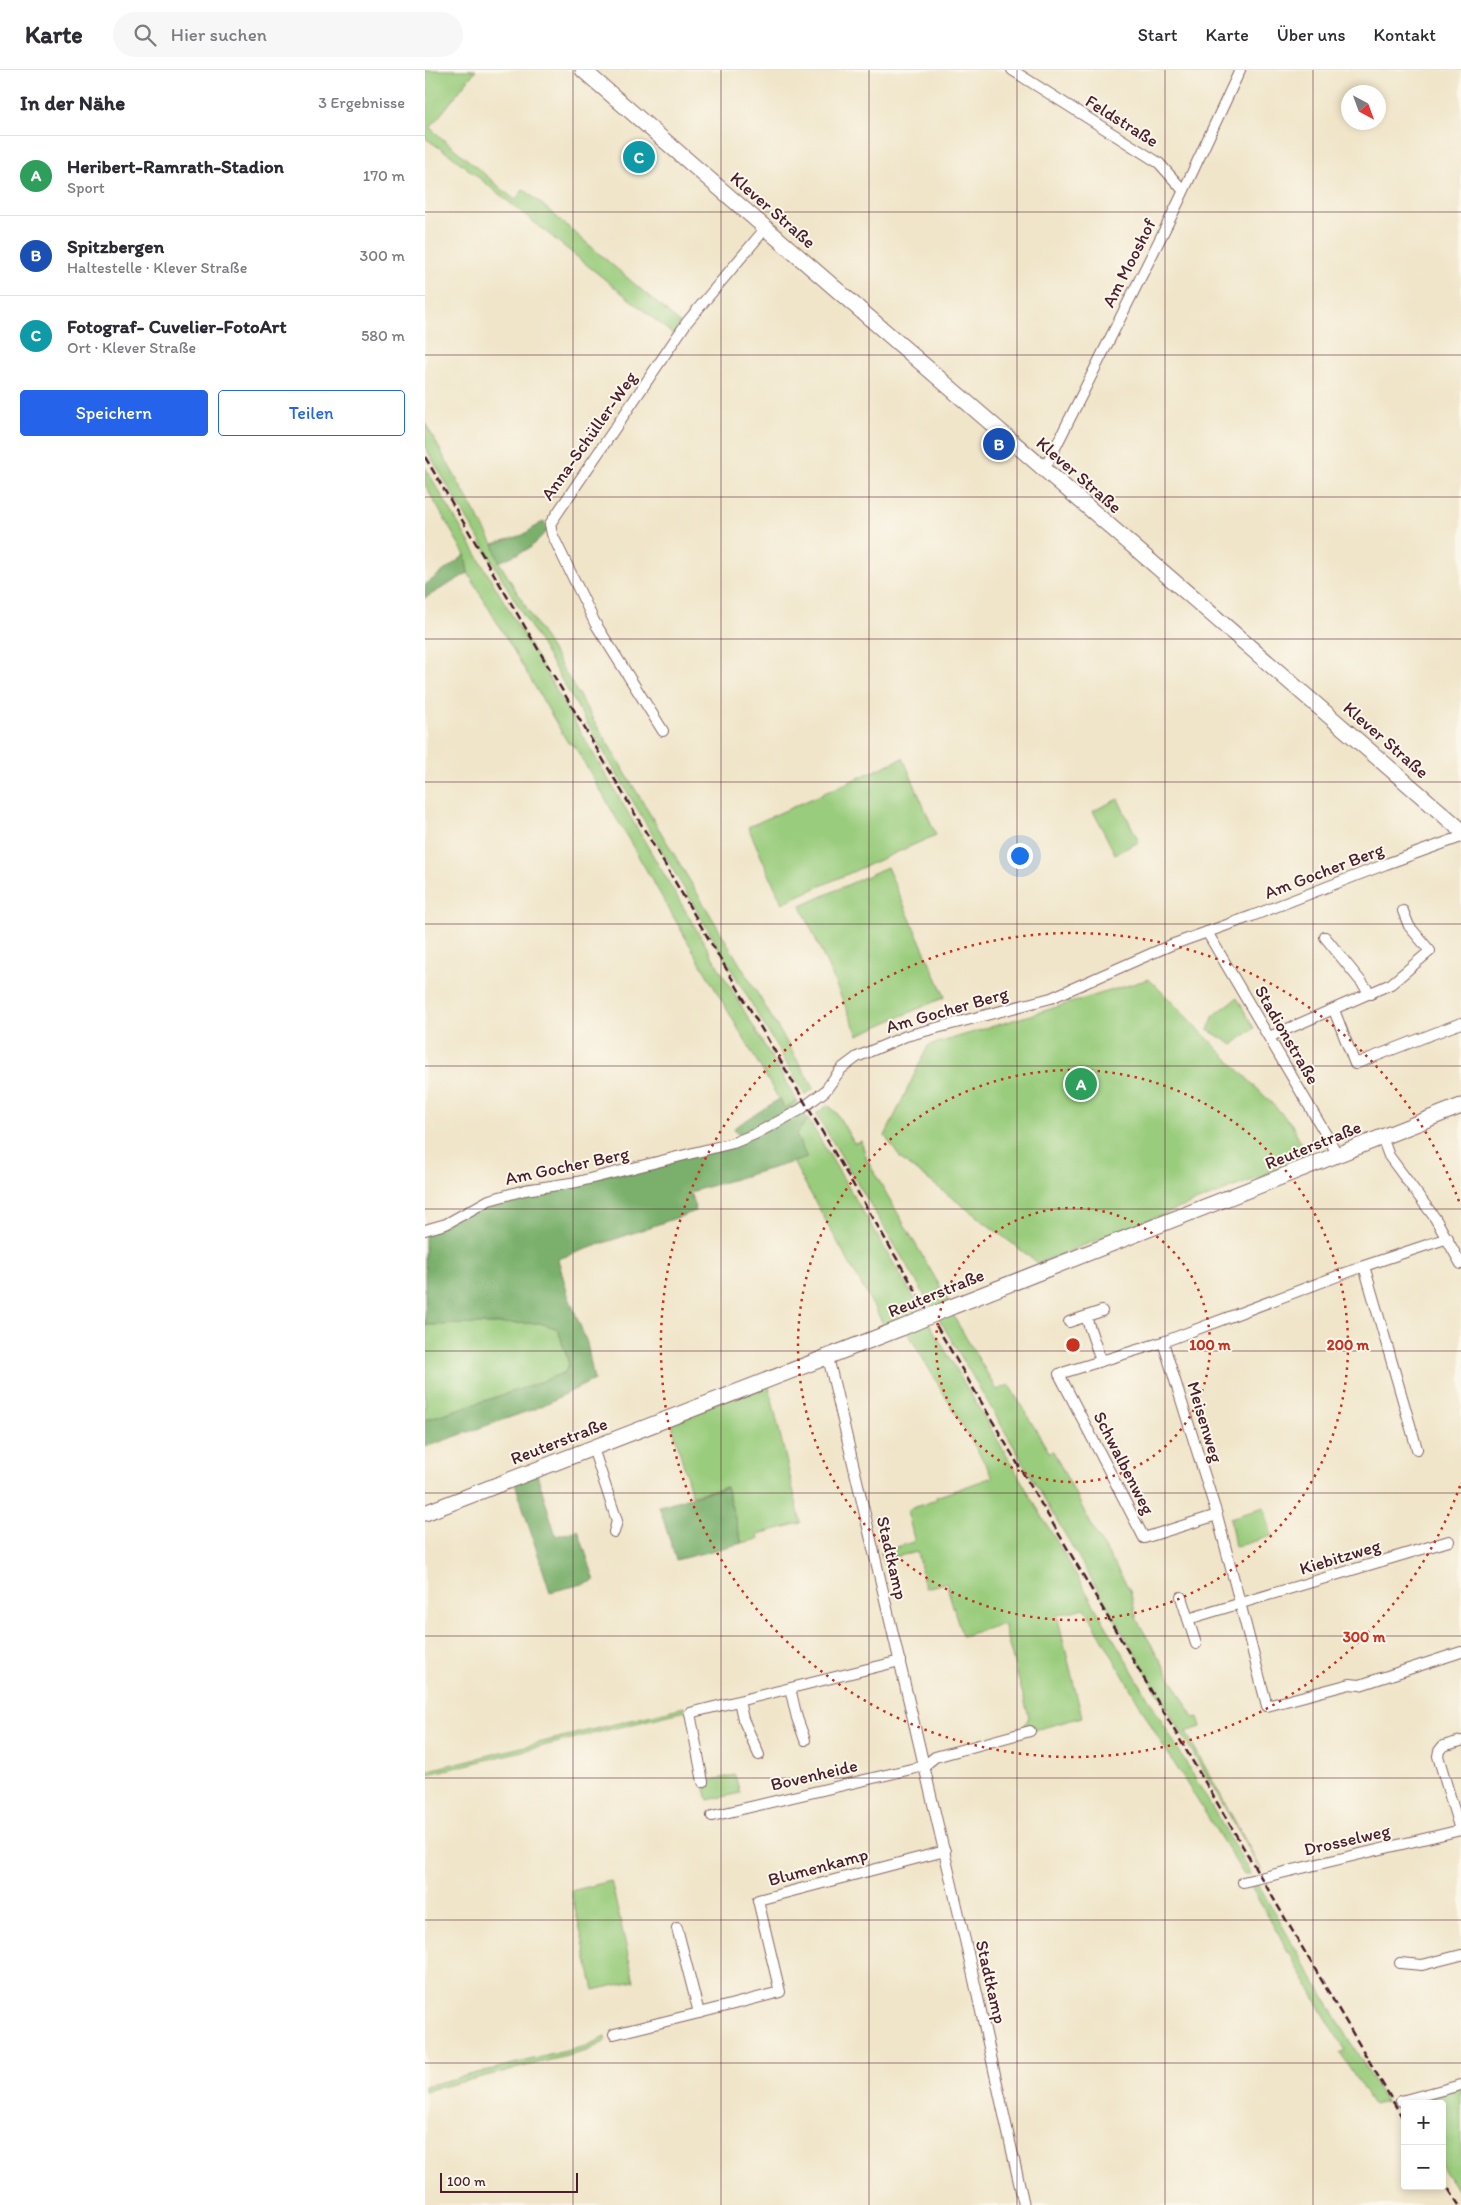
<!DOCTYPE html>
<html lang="de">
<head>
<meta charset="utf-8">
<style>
  :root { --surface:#fff; --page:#f7f7f7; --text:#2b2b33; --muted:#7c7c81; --line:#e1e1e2; --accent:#2563eb }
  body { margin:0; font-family:Itim,sans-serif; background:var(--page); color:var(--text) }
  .controls { position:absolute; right:15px; bottom:15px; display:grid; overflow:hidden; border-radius:5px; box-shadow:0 2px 8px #0003 }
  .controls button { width:45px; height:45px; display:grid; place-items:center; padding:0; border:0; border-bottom:1px solid var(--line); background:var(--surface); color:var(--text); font:25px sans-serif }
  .compass { position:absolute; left:916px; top:15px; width:45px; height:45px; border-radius:50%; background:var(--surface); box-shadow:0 2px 8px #0003; rotate:139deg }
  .scale { position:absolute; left:15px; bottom:12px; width:138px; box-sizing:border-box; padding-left:5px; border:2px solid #4a1f2b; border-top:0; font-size:14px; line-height:18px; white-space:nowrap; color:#4a1f2b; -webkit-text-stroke:4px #fbf7ec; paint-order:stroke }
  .you { position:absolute; left:594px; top:785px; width:18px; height:18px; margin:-12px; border:4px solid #fff; border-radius:50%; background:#1a73e8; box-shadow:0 0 0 8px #1a73e833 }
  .badge { display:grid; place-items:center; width:32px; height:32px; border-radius:50%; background:var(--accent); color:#fff; font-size:16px; font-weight:700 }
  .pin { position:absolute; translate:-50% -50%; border:2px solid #fff; box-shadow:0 1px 5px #0006 }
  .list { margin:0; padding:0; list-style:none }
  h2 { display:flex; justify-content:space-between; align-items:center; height:65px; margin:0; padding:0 20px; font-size:21px }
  h2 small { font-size:16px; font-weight:400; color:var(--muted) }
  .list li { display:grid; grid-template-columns:32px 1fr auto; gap:15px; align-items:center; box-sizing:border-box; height:80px; padding:0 20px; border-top:1px solid var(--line) }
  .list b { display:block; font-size:19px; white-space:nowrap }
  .list p { margin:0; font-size:16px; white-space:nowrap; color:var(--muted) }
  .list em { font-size:16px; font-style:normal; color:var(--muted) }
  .actions { display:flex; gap:10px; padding:15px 20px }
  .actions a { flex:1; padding:11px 0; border:1px solid var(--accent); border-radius:5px; text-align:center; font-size:18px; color:var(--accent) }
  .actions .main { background:var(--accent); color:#fff }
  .icon { flex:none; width:28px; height:28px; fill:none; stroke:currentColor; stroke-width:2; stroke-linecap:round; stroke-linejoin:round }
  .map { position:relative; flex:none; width:1036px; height:2135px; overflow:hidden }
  header { display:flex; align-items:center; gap:30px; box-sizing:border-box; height:70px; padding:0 25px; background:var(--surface); border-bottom:1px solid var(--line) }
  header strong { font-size:24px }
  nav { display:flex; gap:28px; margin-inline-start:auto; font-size:18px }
  .search { width:350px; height:45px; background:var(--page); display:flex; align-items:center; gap:12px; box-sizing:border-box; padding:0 18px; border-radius:28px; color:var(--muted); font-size:19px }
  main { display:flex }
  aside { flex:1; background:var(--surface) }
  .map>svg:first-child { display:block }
  .green { fill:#99cc7c; stroke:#727654 }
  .forest { fill:#7ab06c; stroke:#62684c }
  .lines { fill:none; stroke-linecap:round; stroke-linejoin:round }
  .street-casing { stroke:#846462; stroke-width:12 }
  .secondary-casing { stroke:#846462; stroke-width:17 }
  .street { stroke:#fff; stroke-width:10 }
  .secondary { stroke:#fff; stroke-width:15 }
  .rail { stroke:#4a1f2b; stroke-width:2.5; stroke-dasharray:8 4; stroke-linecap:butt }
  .secondary-bridge-casing { stroke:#846462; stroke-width:17; stroke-linecap:butt }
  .secondary-bridge { stroke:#fff; stroke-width:15 }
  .grid { fill:none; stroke:#4a1f2b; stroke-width:1; stroke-opacity:0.55 }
  .ring { fill:none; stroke:#c8321e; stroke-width:2.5; stroke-dasharray:2.5 5 }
  .labels { text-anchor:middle; stroke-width:4; stroke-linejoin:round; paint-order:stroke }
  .street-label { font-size:18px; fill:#4a1f2b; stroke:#fbf7ec }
  .centre { fill:#c8321e; stroke:#fbf7ec; stroke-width:2.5 }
  .ring-label { font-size:15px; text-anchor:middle; font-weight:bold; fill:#c8321e; stroke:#fbf7ec; stroke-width:4; stroke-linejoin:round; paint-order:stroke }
</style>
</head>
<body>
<header>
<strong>Karte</strong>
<div class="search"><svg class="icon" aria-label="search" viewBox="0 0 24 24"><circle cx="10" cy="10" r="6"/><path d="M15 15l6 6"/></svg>Hier suchen</div>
<nav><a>Start</a><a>Karte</a><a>Über uns</a><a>Kontakt</a></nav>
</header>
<main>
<aside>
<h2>In der Nähe<small>3 Ergebnisse</small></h2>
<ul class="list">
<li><span class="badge" style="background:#2e9e5b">A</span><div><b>Heribert-Ramrath-Stadion</b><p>Sport</p></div><em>170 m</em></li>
<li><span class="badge" style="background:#1a4fb4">B</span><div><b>Spitzbergen</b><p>Haltestelle · Klever Straße</p></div><em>300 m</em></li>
<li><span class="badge" style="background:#0f9aa8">C</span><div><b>Fotograf- Cuvelier-FotoArt</b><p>Ort · Klever Straße</p></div><em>580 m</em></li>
</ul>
<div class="actions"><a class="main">Speichern</a><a>Teilen</a></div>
</aside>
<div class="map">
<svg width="1036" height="2135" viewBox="0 0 1036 2135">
  <rect width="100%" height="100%" fill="#fbf7ec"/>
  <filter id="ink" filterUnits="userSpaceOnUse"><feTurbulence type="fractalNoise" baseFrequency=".02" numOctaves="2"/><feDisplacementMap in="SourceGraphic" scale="10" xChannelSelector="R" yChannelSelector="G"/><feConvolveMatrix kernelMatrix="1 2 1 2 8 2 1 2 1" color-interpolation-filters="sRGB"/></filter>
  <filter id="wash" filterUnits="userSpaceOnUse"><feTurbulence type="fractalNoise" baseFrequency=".0096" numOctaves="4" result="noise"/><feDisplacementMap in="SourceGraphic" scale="20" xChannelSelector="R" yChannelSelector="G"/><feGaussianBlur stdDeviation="1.12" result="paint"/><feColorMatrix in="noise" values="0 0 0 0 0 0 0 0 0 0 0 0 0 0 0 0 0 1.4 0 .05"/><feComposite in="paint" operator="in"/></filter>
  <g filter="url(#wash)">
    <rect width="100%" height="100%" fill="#f0e5c9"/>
    <g class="green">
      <polygon points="0,0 51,0 5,58 90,130 99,119 255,253 249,265 28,87 0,68"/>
      <polygon points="0,353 68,474 74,492 389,1018 380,1025 0,377"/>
      <polygon points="0,397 372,1031 359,1038 149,675 143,673 43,503 40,485 0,415"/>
      <polygon points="478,688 511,765 357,833 323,757"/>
      <polygon points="693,729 714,772 690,784 668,741"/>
      <polygon points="462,797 520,927 433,965 376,836"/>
      <polygon points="724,909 866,1053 884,1088 613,1193 476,1089 460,1066 503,976"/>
      <polygon points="812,928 829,958 808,975 783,960 789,945"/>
      <polygon points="403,1035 411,1042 429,1073 436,1071 442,1090 524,1232 508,1239 391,1044"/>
      <polygon points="383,1049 498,1243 460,1257 368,1092 382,1088 371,1065"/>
      <polygon points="526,1242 572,1320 584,1315 624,1382 628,1381 672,1466 705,1520 712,1550 769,1648 773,1647 776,1657 761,1662 837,1801 513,1247"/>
      <polygon points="503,1251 826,1804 819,1805 734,1669 660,1538 632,1545 657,1647 610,1660 609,1656 598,1659 604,1647 578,1554 537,1566 521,1513 500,1518 492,1482 464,1488 459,1494 456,1482 488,1472 489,1469 482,1440 511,1430 511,1427 568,1407 481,1260"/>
      <polygon points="115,1253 133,1259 144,1294 140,1302 108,1315 0,1350 0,1255"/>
      <polygon points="343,1313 376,1453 333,1464 334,1469 317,1473 301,1417 267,1425 246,1351"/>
      <polygon points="839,1437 847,1466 810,1477 805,1448"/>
      <polygon points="259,1637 260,1641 0,1705 0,1701"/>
      <polygon points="310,1705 315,1723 283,1730 278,1712"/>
      <polygon points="186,1811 209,1911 169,1920 146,1821"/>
      <polygon points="832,1813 961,2032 948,2035 915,1982 920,1981 825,1815"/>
      <polygon points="180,1967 181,1971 162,1981 0,2021 0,2016 161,1976"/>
      <polygon points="1036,2018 1036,2125 1017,2097 1017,2034 980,2034 980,2039 976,2033"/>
    </g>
    <g class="forest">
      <polygon points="119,451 123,460 105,478 74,492 68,474 98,465"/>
      <polygon points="40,485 43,503 0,528 0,515"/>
      <polygon points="354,1029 359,1038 372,1031 375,1037 315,1068 309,1058"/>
      <polygon points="377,1041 383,1049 371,1065 382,1088 265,1122 271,1141 133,1189 143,1225 162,1273 169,1310 112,1338 0,1377 0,1350 108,1315 140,1302 144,1294 133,1259 115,1253 0,1255 0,1163 65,1132 317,1072"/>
      <polygon points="112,1404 131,1466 153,1460 170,1511 125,1522 90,1413"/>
      <polygon points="301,1417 317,1473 251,1490 234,1436"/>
    </g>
  </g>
  <g filter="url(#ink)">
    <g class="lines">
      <defs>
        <g id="street">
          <polyline points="587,0 734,93 758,120"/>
          <polyline points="619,400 753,133 815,0"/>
          <polyline points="238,661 170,553 127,464 125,454 262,252 340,159"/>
          <polyline points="782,862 913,1085"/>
          <polyline points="900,867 946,924"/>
          <polyline points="909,940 930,994 1036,953"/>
          <polyline points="844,967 966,914 1005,881 984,856 978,841"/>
          <polyline points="957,1067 964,1086 1010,1148 1036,1194"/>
          <polyline points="0,1160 21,1154 64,1130 100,1120 152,1112 308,1073 330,1064 375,1040 400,1021 416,999 432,987 481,966 626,928 746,875 827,846 961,794 1036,767"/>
          <polyline points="939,1196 992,1379"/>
          <polyline points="661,1247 676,1291"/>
          <polyline points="644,1252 677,1241"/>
          <polyline points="738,1272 792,1445 842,1636 925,1614 935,1615 1036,1582"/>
          <polyline points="403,1287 543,1883 599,2135"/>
          <polyline points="168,1378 192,1451 189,1462"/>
          <polyline points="792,1445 719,1468 634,1304 738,1272 939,1196 1023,1168"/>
          <polyline points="756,1527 771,1574"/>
          <polyline points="763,1549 1024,1471"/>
          <polyline points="365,1618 372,1648 380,1670"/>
          <polyline points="314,1631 318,1649 334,1685"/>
          <polyline points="278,1712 265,1643 475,1591"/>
          <polyline points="287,1746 499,1696 510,1687 605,1661"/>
          <polyline points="1035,1760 1013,1686 1014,1681 1018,1676 1036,1671"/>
          <polyline points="818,1812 1036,1760"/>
          <polyline points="252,1858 274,1943 355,1922 333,1830 520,1781"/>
          <polyline points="975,1893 997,1895 1036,1885"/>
          <polyline points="189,1964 274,1943"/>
          <polyline points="976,2031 1036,2015"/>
        </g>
        <g id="secondary">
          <polyline points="158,0 1036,760"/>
          <polyline points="526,1237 1036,1036"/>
          <polyline points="0,1443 479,1257"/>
        </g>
      </defs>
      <use href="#street" class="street-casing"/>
      <use href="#secondary" class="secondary-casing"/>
      <use href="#street" class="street"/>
      <use href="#secondary" class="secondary"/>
      <g class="rail">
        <polyline points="0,387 980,2052"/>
        <polyline points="1017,2109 1034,2135"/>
      </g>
      <defs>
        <polyline id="secondary-bridge" points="479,1257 526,1237"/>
      </defs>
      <use href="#secondary-bridge" class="secondary-bridge-casing"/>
      <use href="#secondary-bridge" class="secondary-bridge"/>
    </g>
  </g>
  <path class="grid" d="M148,0V2135M296,0V2135M444,0V2135M592,0V2135M740,0V2135M888,0V2135M0,142H1036M0,285H1036M0,427H1036M0,569H1036M0,712H1036M0,854H1036M0,996H1036M0,1139H1036M0,1281H1036M0,1423H1036M0,1566H1036M0,1708H1036M0,1850H1036M0,1993H1036"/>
  <g class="ring">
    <circle cx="648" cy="1275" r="137"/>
    <circle cx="648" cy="1275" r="275"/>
    <path d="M1035 1416A412 412 0 1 1 1035 1134"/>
  </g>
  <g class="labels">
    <g class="street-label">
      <text transform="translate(697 51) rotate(32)" y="6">Feldstraße</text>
      <text transform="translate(348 140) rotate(41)" y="6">Klever Straße</text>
      <text transform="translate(704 193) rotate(-63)" y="6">Am Mooshof</text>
      <text transform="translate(164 366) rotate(-55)" y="6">Anna-Schüller-Weg</text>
      <text transform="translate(654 405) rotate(41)" y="6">Klever Straße</text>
      <text transform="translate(961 670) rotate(41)" y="6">Klever Straße</text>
      <text transform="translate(899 801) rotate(-21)" y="6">Am Gocher Berg</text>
      <text transform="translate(522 940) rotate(-16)" y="6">Am Gocher Berg</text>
      <text transform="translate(862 965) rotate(60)" y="6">Stadionstraße</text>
      <text transform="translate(888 1075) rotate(-22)" y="6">Reuterstraße</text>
      <text transform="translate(142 1096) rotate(-12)" y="6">Am Gocher Berg</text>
      <text transform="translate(511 1223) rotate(-22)" y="6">Reuterstraße</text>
      <text transform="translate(780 1352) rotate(73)" y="6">Meisenweg</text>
      <text transform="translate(134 1371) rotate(-21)" y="6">Reuterstraße</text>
      <text transform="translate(699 1393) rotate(63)" y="6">Schwalbenweg</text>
      <text transform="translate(915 1487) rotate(-17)" y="6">Kiebitzweg</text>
      <text transform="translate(467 1488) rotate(77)" y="6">Stadtkamp</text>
      <text transform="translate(389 1705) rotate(-13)" y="6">Bovenheide</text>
      <text transform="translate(922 1770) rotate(-13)" y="6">Drosselweg</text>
      <text transform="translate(393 1797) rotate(-15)" y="6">Blumenkamp</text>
      <text transform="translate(566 1912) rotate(77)" y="6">Stadtkamp</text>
    </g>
  </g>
  <circle cx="648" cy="1275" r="8" class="centre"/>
  <g class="ring-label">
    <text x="785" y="1280">100 m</text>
    <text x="923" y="1280">200 m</text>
    <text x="939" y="1572">300 m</text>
  </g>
</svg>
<div class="controls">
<button>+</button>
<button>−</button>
</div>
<svg class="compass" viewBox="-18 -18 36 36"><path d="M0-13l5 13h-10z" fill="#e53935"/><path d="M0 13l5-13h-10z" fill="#7c7c81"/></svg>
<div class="scale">100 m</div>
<div class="you"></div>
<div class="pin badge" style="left:656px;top:1014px;background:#2e9e5b">A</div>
<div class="pin badge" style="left:574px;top:374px;background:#1a4fb4">B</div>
<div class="pin badge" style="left:214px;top:87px;background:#0f9aa8">C</div>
</div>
</main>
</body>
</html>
